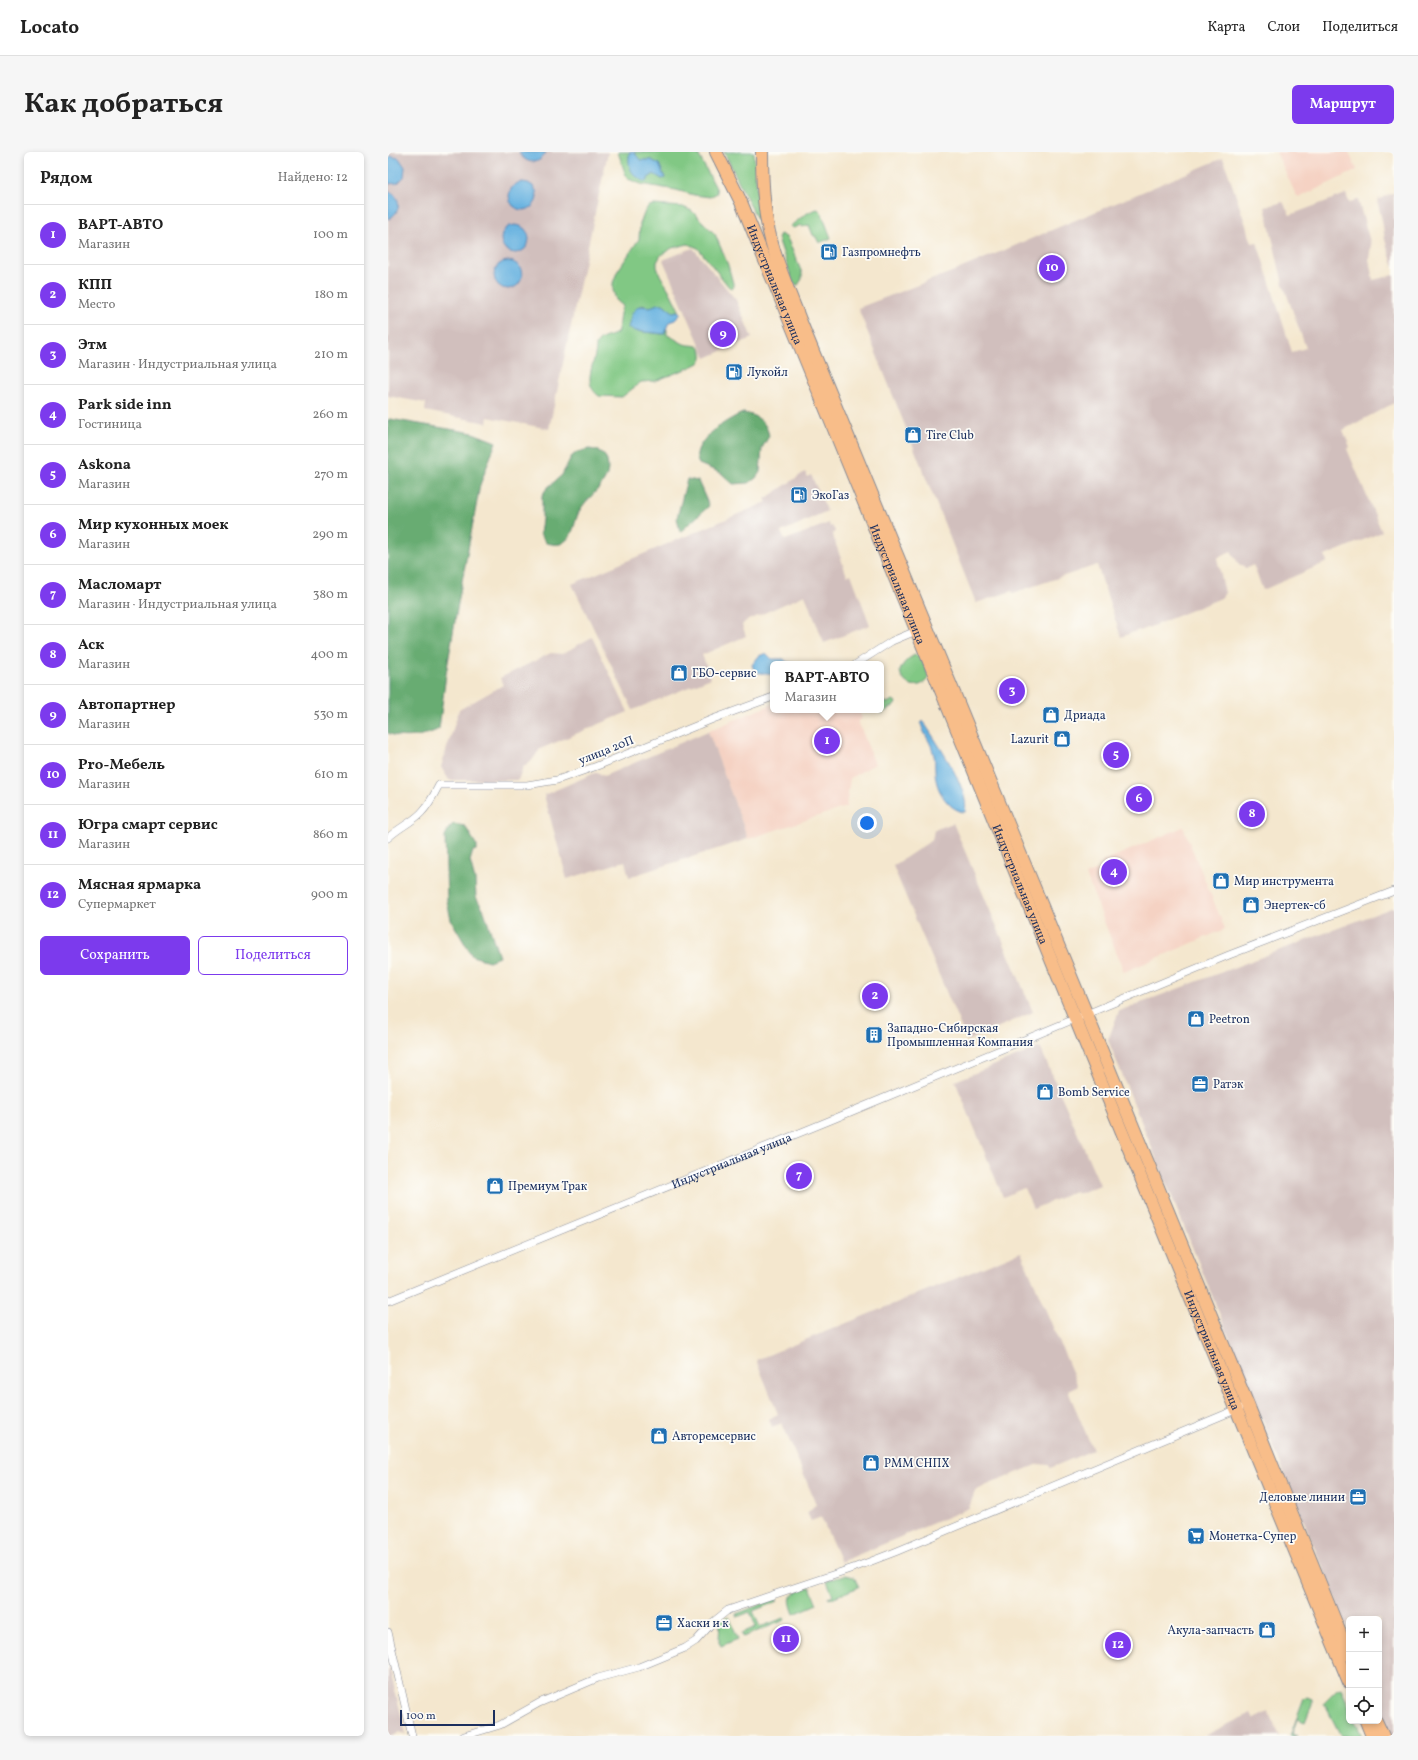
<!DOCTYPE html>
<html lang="ru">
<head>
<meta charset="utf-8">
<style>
  :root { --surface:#fff; --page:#f6f6f6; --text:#222; --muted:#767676; --line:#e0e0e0; --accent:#7c3aed }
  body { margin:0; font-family:Vollkorn,serif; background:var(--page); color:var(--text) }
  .controls { position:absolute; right:12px; bottom:12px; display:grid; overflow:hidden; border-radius:6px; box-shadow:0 2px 6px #0003 }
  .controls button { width:36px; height:36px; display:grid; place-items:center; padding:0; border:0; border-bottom:1px solid var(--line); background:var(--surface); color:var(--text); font:20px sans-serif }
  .scale { position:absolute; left:12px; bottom:10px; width:95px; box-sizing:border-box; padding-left:4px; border:2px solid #1b2f5e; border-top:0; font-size:11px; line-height:14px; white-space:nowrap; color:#1b2f5e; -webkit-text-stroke:3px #fdfcf7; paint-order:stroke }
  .you { position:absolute; left:479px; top:671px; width:14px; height:14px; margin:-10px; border:3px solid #fff; border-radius:50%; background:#1a73e8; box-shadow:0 0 0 6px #1a73e833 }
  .badge { display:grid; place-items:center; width:26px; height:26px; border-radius:50%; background:var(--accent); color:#fff; font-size:13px; font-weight:700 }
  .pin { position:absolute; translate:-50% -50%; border:2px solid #fff; box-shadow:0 1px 4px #0006 }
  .popup { position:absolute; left:382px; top:509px; width:114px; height:52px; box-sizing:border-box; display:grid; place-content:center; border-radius:6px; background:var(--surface); filter:drop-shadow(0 1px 3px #0005); font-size:13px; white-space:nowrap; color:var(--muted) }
  .popup b { font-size:15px; color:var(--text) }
  .popup::after { content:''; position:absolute; left:50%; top:100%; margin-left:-8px; border:8px solid transparent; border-top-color:var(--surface) }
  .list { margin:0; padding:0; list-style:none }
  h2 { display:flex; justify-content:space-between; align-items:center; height:52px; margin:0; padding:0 16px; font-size:17px }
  h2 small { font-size:13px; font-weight:400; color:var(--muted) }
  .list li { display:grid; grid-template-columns:26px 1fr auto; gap:12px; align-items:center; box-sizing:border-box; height:60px; padding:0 16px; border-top:1px solid var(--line) }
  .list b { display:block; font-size:15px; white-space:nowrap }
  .list p { margin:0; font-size:13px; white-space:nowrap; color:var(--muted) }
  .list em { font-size:13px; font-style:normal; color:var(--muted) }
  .actions { display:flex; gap:8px; padding:12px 16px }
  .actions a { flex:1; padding:9px 0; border:1px solid var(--accent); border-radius:6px; text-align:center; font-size:14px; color:var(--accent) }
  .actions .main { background:var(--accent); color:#fff }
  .icon { flex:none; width:22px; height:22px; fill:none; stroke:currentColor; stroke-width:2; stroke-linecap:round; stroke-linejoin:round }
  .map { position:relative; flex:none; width:1006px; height:1584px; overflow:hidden; border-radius:6px }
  header { display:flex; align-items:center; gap:24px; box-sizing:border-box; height:56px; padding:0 20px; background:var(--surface); border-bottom:1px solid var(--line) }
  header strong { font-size:19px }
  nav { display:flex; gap:22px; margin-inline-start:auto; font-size:14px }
  .intro { display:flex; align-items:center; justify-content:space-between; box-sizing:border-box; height:96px; padding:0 24px }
  h1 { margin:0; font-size:28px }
  .button { padding:10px 18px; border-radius:6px; background:var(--accent); color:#fff; font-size:14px; font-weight:700 }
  main { display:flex; gap:24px; padding:0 24px }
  aside { flex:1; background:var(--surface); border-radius:6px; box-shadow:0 2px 6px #0003 }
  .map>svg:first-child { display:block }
  .built { fill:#f5d2c3 }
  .industrial { fill:#d1bfbd }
  .green { fill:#81c884; stroke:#4e7c71 }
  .forest { fill:#68ac72; stroke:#426e68 }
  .water { fill:#67b2e0; stroke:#41709f }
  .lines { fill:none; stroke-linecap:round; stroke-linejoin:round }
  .minor-casing { stroke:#888b96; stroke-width:8 }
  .primary-casing { stroke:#888b96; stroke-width:14 }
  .minor { stroke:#fff; stroke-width:7 }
  .primary { stroke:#f8bd89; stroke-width:12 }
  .labels { text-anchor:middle; stroke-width:3.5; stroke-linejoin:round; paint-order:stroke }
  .poi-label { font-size:12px; fill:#1b2f5e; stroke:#fdfcf7; text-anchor:start }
  .street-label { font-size:12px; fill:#1b2f5e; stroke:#fdfcf7 }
</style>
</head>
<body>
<header>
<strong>Locato</strong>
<nav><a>Карта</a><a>Слои</a><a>Поделиться</a></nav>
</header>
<div class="intro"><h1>Как добраться</h1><a class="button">Маршрут</a></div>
<main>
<aside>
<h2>Рядом<small>Найдено: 12</small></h2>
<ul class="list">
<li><span class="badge">1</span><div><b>ВАРТ-АВТО</b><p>Магазин</p></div><em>100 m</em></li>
<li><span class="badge">2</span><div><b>КПП</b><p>Место</p></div><em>180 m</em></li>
<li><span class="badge">3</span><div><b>Этм</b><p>Магазин · Индустриальная улица</p></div><em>210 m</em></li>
<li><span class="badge">4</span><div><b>Park side inn</b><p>Гостиница</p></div><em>260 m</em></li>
<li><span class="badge">5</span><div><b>Askona</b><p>Магазин</p></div><em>270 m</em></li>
<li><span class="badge">6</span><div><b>Мир кухонных моек</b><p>Магазин</p></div><em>290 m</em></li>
<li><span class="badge">7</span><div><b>Масломарт</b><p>Магазин · Индустриальная улица</p></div><em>380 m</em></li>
<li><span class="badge">8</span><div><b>Аск</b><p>Магазин</p></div><em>400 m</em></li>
<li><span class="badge">9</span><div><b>Автопартнер</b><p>Магазин</p></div><em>530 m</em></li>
<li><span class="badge">10</span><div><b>Pro-Мебель</b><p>Магазин</p></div><em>610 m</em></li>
<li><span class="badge">11</span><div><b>Югра смарт сервис</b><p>Магазин</p></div><em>860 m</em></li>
<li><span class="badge">12</span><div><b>Мясная ярмарка</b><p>Супермаркет</p></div><em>900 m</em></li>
</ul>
<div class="actions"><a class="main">Сохранить</a><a>Поделиться</a></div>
</aside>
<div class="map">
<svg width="1006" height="1584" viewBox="0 0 1006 1584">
  <rect width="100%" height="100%" fill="#fdfcf7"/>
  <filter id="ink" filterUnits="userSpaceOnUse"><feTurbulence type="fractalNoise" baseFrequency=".025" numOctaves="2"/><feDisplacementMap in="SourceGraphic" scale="8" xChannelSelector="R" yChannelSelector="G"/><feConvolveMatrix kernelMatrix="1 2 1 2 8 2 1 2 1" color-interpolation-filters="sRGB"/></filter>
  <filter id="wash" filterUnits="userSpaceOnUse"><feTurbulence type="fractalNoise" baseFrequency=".012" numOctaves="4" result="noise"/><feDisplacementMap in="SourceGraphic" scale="16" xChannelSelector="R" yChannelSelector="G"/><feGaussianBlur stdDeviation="0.9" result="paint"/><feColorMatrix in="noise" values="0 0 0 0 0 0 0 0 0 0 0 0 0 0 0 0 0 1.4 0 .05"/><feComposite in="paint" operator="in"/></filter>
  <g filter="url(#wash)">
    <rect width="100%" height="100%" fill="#f4e7ce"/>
    <g class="built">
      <polygon points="888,0 961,0 969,18 912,45 908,43"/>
      <polygon points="385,552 385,558 471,558 474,567 470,569 487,612 462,626 458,655 360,687 320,579"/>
      <polygon points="795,675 837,777 736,820 698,723 716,715 714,710"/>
    </g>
    <g class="industrial">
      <polygon points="0,0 220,0 161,277 100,265 99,271 37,259 38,251 0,244"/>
      <polygon points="835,6 864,91 869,90 904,200 918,196 895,132 877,55 895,50 902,63 958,42 961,50 970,48 983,93 981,107 985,128 1006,123 1006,251 955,278 962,295 959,297 994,380 937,404 939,410 875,438 865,413 857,417 855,413 852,414 843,399 829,406 837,441 833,446 752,479 751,478 733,485 709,413 625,441 624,439 588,451 470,156 569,118"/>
      <polygon points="1006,41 1006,116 997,88 994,68 989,48"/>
      <polygon points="305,96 348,148 364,186 318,206 275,108"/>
      <polygon points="417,320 419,325 423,323 439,359 393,380 397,388 441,371 442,375 444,374 447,379 445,382 446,387 459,424 463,422 482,473 436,491 417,443 358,469 354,473 358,484 314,503 323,526 245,558 184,432 379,350 377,347"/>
      <polygon points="204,485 240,560 152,597 145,607 135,615 130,628 61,628 53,615 71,558 115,533 112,526 163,501 174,502"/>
      <polygon points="320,579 360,687 241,725 237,709 179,727 156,643 209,620 216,624"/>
      <polygon points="565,671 645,860 579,889 505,714 544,688 546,678"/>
      <polygon points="1006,755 1006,1584 1003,1584 991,1554 991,1467 961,1467 961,1480 720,888 731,859"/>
      <polygon points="652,895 712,1033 690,1042 688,1039 645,1057 636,1036 615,1045 567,929"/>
      <polygon points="633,1100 690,1234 680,1239 705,1298 662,1316 661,1313 650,1312 597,1334 587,1339 581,1356 453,1410 433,1365 423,1369 419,1361 428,1352 394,1271 384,1275 381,1267 390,1262 368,1208"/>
      <polygon points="0,1511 18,1582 11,1580 7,1583 0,1584"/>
      <polygon points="880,1560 892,1584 816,1584 863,1561 866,1567"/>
    </g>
    <g class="green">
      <path d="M230,0H242C239,13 244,19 253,27L260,26L266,22L274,27L277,26L271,12L263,8H251L246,0H309L328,36L329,41L322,45L306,43L288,38L253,32L240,27L237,21Z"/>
      <polygon points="336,0 366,0 371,63 369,67"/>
      <path d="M266,53L295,55L304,59L327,82L340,113L346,135L344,136L341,135L310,96L300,92L284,96L273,103L269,110V115L272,123L281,138L292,160H285L275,152L262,155L254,153L243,164L241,172L247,179L274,182L279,177V183C285,185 288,188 294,191C302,196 316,188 314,207L311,211L303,215L267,229L253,230L234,245L211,244C192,230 209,210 208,193C213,184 221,186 229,181C232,173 230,161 235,154L228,148L225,138V131L229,120L251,87L252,72L257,59L261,54Z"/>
      <path d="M430,57L433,60L443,86L431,91L428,85L425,83L421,73L414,75L413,73L405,76L402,74C410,69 420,58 430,57Z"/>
      <polygon points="392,82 398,85 400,88 414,121 414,127 410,133 407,133 405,130 390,86"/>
      <path d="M527,503L532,504L541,525C533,539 514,535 512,519C514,512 520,506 527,503Z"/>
      <polygon points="505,548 508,550 507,553 493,562 492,559 496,549 499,551"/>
      <polygon points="456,1423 466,1425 471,1435 441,1447 440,1445 445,1443 439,1429"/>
      <path d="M422,1435L429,1452L406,1462C398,1441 403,1443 422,1435Z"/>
      <polygon points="387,1447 390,1449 365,1459 372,1475 396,1466 397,1468 355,1485 354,1481 368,1475 362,1460 349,1465 348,1462"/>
      <polygon points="341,1464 350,1487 333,1494 331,1490 332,1468"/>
      <polygon points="953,1537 961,1554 961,1569 967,1569 974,1584 953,1584 936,1551 949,1538"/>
      <polygon points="919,1545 924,1547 924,1552 917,1570 909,1567 904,1582 909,1584 902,1584 916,1547"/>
    </g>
    <g class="forest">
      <path d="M355,261C368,262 379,270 381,284L374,296L372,320L368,326L361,331L345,332L333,321L311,312C299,292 339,267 355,261Z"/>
      <path d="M2,267L85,281L108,290L92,333L72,440L58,522L51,577C38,584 14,588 0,581V268Z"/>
      <path d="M201,297C209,298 217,300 219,309C225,331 201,342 192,358C186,368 187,383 176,390C171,394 164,392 158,391L152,382L154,367V343L159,336L174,323L183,305L189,300Z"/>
      <polygon points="299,327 310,329 321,354 292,380 289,366"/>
      <polygon points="65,672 77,674 89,694 89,698 85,699 82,709 87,728 88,745 96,759 111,805 101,809 84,804 63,768 59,749 57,684 61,676"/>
    </g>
    <g class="water">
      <path d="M131,0H158C153,13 137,13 131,0Z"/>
      <path d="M242,0H246L252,8H263L271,12L277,26L274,27L266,22L260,26V29C255,30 255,28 251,26C242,22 239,10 242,0Z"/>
      <polygon points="0,4 11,6 17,15 16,25 10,31 0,32"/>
      <circle cx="135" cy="44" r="14"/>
      <path d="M0,39C14,44 14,61 0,67Z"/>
      <circle cx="127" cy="87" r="14"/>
      <circle cx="120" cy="123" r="14"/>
      <polygon points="270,152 275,152 285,160 290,159 293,162 287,168 281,170 276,182 247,179 240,176 244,161 251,154 262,155"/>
      <polygon points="378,501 384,507 396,507 399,510 411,512 385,512 385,523 367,520 364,513 371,504"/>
      <path d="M535,569C547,588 583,638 577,660C572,660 567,657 563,654C553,645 547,632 547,618C546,611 548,609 545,600C543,590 536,583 533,572Z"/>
    </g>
  </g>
  <g filter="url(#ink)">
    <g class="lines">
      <defs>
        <g id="minor">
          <polyline points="468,512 504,489 528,479"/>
          <path d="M0,686C10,676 23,671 33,661C41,653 46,643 51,633H139L169,628L209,614L325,567L385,545"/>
          <path id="s1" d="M0,1149L443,968L841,803L1006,739"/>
          <polyline points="0,1480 24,1584"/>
          <polyline points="76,1584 112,1573 151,1551 210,1526 251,1515 297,1496 308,1489 325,1470 340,1458 468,1415 507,1400 852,1256"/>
        </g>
        <g id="primary">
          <path id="s2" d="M328,0L353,50L696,888L961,1530"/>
          <path d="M374,0C374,29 375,59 383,88C390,115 402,142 412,168L860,1253L961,1503"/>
          <polyline points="978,1569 984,1584"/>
          <polyline points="988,1569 995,1584"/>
        </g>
      </defs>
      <use href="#minor" class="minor-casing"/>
      <use href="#primary" class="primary-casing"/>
      <use href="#minor" class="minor"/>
      <use href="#primary" class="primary"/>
    </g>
  </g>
  <defs>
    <symbol id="fuel-square" viewBox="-11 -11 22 22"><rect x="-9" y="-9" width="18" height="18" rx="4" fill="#1f6fb2" stroke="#fdfcf7"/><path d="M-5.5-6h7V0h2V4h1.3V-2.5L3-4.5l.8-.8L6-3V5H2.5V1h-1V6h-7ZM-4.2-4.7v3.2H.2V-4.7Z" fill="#fff"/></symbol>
    <symbol id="shop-square" viewBox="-11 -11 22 22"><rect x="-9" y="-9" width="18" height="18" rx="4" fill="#1f6fb2" stroke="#fdfcf7"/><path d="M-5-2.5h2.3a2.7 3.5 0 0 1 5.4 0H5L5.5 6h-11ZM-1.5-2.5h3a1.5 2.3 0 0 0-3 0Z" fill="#fff"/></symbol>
    <symbol id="building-square" viewBox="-11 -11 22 22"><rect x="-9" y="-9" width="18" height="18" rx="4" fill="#1f6fb2" stroke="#fdfcf7"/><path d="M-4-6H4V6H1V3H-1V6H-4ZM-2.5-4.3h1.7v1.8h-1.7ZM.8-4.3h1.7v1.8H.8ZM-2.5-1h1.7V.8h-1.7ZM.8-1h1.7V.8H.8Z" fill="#fff"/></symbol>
    <symbol id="office-square" viewBox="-11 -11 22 22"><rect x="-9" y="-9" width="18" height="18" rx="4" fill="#1f6fb2" stroke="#fdfcf7"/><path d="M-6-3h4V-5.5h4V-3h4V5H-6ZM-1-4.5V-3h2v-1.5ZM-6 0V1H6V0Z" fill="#fff"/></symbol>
    <symbol id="supermarket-square" viewBox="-11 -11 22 22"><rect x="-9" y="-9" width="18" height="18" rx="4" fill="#1f6fb2" stroke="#fdfcf7"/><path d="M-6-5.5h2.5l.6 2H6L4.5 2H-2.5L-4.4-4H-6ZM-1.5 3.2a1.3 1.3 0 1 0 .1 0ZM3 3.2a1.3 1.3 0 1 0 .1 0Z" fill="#fff"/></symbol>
  </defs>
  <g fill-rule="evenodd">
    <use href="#fuel-square" x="431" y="90" width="20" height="20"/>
    <use href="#fuel-square" x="336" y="210" width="20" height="20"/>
    <use href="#shop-square" x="515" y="273" width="20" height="20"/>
    <use href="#fuel-square" x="401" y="333" width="20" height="20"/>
    <use href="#shop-square" x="281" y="511" width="20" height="20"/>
    <use href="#shop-square" x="653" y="553" width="20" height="20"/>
    <use href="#shop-square" x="664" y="577" width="20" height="20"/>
    <use href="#shop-square" x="823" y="719" width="20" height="20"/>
    <use href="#shop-square" x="853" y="743" width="20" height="20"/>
    <use href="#shop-square" x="798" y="857" width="20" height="20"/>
    <use href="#building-square" x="476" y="873" width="20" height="20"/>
    <use href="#office-square" x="802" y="922" width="20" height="20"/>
    <use href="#shop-square" x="647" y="930" width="20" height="20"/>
    <use href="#shop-square" x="97" y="1024" width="20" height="20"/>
    <use href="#shop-square" x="261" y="1274" width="20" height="20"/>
    <use href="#shop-square" x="473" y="1301" width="20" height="20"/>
    <use href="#office-square" x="960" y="1335" width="20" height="20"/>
    <use href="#supermarket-square" x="798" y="1374" width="20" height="20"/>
    <use href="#office-square" x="266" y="1461" width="20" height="20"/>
    <use href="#shop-square" x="869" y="1468" width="20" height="20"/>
  </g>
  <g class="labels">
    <g class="poi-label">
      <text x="454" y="104">Газпромнефть</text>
      <text x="359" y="224">Лукойл</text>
      <text x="538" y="287">Tire Club</text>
      <text x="424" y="347">ЭкоГаз</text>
      <text x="304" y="525">ГБО-сервис</text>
      <text x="676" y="567">Дриада</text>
      <text x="661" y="591" text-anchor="end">Lazurit</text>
      <text x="846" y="733">Мир инструмента</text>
      <text x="876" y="757">Энертек-сб</text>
      <text x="821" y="871">Peetron</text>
      <text x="499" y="880">Западно-Сибирская<tspan x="499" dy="14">Промышленная Компания</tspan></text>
      <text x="825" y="936">Ратэк</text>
      <text x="670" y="944">Bomb Service</text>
      <text x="120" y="1038">Премиум Трак</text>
      <text x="284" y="1288">Авторемсервис</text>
      <text x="496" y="1315">РММ СНПХ</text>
      <text x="957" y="1349" text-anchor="end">Деловые линии</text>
      <text x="821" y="1388">Монетка-Супер</text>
      <text x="289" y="1475">Хаски и к</text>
      <text x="866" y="1482" text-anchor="end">Акула-запчасть</text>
    </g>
    <g class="street-label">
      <text dy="4" stroke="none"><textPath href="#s2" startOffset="145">Индустриальная улица</textPath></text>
      <text dy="4" stroke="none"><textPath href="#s2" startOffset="469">Индустриальная улица</textPath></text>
      <text transform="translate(218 598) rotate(-22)" y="4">улица 20П</text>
      <text dy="4" stroke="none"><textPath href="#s2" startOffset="793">Индустриальная улица</textPath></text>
      <text dy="4" stroke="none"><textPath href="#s1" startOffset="371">Индустриальная улица</textPath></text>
      <text dy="4" stroke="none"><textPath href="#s2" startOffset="1297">Индустриальная улица</textPath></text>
    </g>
  </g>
</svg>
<div class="controls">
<button>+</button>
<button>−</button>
<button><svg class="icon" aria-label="locate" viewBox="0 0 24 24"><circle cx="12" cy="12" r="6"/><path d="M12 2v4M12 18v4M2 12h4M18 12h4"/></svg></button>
</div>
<div class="scale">100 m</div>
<div class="you"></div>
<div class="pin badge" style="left:439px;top:589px">1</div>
<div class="popup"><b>ВАРТ-АВТО</b>Магазин</div>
<div class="pin badge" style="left:487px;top:844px">2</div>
<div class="pin badge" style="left:624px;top:539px">3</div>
<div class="pin badge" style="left:726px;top:720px">4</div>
<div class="pin badge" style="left:728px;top:603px">5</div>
<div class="pin badge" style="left:751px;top:647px">6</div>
<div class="pin badge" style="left:411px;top:1024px">7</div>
<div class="pin badge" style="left:864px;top:662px">8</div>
<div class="pin badge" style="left:335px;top:182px">9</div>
<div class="pin badge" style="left:664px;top:116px">10</div>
<div class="pin badge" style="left:398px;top:1487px">11</div>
<div class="pin badge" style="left:730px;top:1493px">12</div>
</div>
</main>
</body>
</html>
